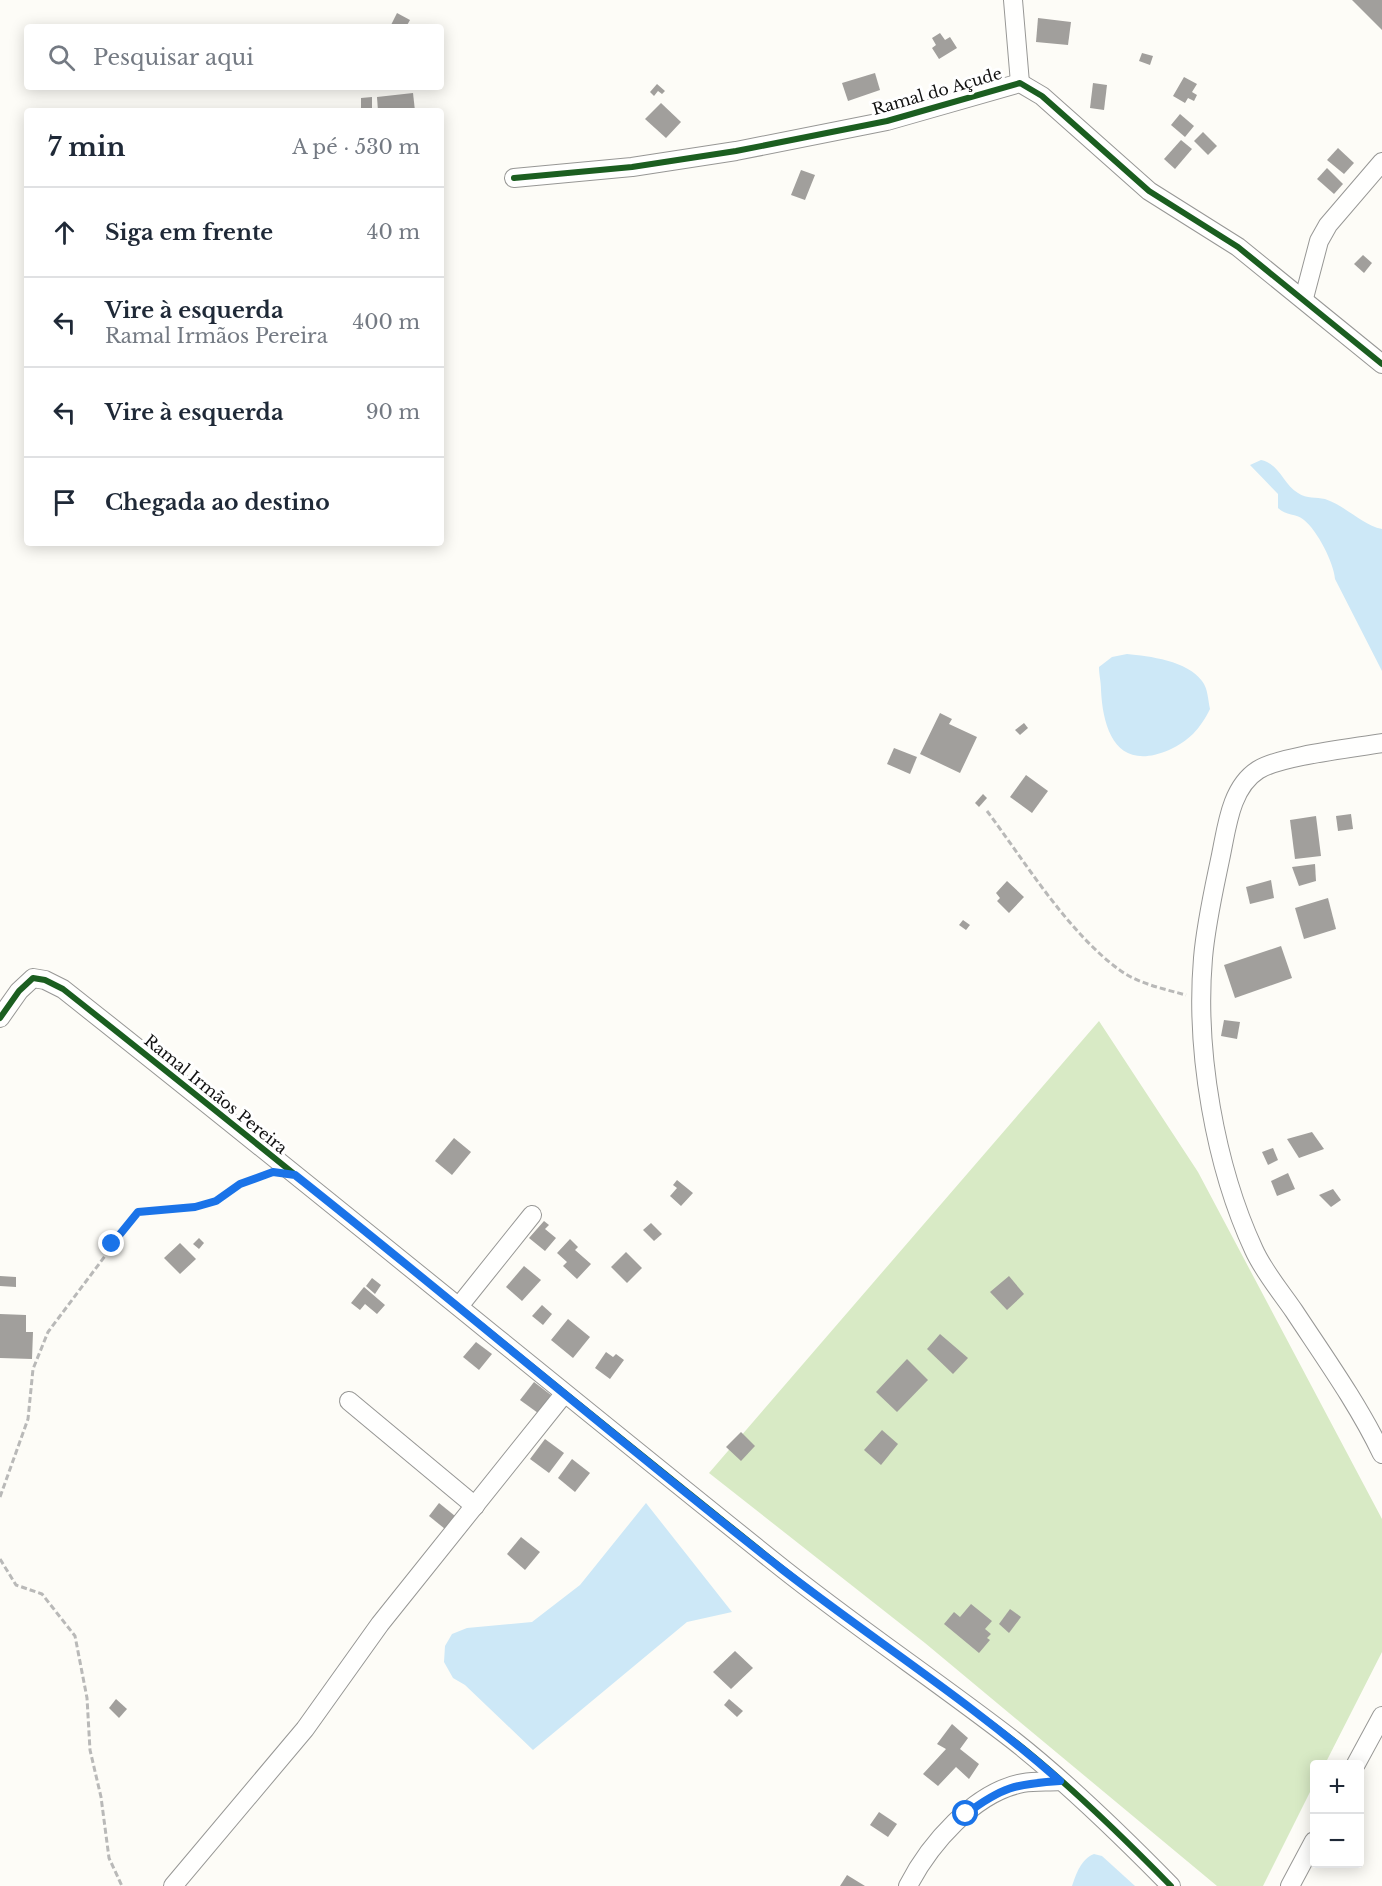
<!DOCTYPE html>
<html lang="pt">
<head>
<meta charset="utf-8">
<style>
  :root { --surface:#fff; --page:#f2f2f3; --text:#1f2937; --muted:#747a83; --line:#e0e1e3 }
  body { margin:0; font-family:"Libre Baskerville",serif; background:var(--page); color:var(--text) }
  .controls { position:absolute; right:18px; bottom:18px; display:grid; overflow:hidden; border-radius:6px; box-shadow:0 3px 15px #0003 }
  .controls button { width:54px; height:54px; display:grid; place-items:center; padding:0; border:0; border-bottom:2px solid var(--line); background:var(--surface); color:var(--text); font:30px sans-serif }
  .stop { position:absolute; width:18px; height:18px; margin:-14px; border:4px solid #1a73e8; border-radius:50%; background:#fff }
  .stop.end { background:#1a73e8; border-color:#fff; box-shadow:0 2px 6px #0008 }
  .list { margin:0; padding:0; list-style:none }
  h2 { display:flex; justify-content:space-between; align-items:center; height:78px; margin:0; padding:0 24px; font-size:26px }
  h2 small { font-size:20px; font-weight:400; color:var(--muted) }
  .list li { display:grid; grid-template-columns:39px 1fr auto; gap:18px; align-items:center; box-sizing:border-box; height:90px; padding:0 24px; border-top:2px solid var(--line) }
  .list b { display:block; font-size:22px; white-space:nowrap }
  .list p { margin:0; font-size:20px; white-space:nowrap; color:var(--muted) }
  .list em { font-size:20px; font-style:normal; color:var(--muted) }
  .icon { flex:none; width:33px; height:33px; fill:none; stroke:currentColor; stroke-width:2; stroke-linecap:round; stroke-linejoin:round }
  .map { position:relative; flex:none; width:1382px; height:1886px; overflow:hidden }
  .search { position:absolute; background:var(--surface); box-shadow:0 3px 15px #0003; left:24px; top:24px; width:420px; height:66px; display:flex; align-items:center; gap:15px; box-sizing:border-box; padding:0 21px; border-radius:6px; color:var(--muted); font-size:22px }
  .panel { position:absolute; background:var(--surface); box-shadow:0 3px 15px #0003; left:24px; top:108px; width:420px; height:438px; border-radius:6px }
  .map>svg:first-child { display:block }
  .forest { fill:#d8eac5 }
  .water { fill:#cde8f7 }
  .building { fill:#a19f9c }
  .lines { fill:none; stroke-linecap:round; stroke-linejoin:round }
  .minor-casing { stroke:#979795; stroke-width:20 }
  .path { stroke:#b9b9b8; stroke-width:3; stroke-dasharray:6 3; stroke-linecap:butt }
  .minor { stroke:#fffffe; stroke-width:18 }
  .cycleway-casing { stroke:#fff; stroke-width:10 }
  .cycleway { stroke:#1b5e20; stroke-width:6 }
  .route { stroke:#1a73e8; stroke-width:8 }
  .labels { text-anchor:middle; stroke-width:6; stroke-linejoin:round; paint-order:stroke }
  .street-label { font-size:16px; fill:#111; stroke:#fff }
</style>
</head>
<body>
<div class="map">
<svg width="1382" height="1886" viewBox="0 0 1382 1886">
  <rect width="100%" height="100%" fill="#fdfcf7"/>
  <polygon class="forest" points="1099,1021 1198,1172 1382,1519 1382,1652 1325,1764 1314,1764 1314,1784 1263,1886 1217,1886 925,1643 709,1473"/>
  <g class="water">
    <path d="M1261,460C1280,464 1283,484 1298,493C1307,499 1316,497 1325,499C1346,506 1362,525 1382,529V671L1335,579C1334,563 1317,530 1304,520C1296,513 1286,516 1278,508V494L1250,465Z"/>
    <path d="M1127,654C1149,656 1188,661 1202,681C1208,688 1208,701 1210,709C1200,729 1189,741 1169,750C1118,772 1103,732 1101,690C1101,681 1099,675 1099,667L1112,657Z"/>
    <polygon points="646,1503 732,1612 687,1622 533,1750 465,1685 453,1678 444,1662 445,1646 452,1634 467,1628 532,1622 580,1585"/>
    <path d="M1094,1854L1102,1856L1135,1886H1072C1076,1874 1081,1859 1094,1854Z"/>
  </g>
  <g class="building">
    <polygon points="1352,0 1382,0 1382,30"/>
    <polygon points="397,13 410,20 406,27 391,25"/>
    <polygon points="1038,18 1071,22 1068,45 1036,42"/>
    <polygon points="940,33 945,40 950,37 957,48 939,59 932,48 936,45 932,38"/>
    <polygon points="1142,53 1153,56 1150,65 1139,61"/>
    <polygon points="875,73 880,90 848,101 842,83"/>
    <polygon points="1184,77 1197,84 1192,92 1197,95 1194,101 1188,98 1185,103 1173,96"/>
    <polygon points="1093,83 1107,85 1104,110 1090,108"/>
    <polygon points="657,84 665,91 662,94 658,91 654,96 650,92"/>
    <polygon points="413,93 415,111 378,111 377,97"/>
    <polygon points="372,97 372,109 361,109 361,98"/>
    <polygon points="661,103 681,122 666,138 645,119"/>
    <polygon points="1180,114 1194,126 1185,137 1171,125"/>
    <polygon points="1203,132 1217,146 1208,155 1194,141"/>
    <polygon points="1181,140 1192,149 1175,169 1164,159"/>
    <polygon points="1338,148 1354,163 1344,174 1327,160"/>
    <polygon points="1327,168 1343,184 1334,194 1317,179"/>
    <polygon points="801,170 815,175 805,200 791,195"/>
    <polygon points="1363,255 1372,263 1364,273 1354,264"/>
    <polygon points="940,713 952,719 949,724 977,737 960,773 920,754"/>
    <polygon points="1024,723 1028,728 1020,735 1015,730"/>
    <polygon points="894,748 917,757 910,774 887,764"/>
    <polygon points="1026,775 1048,791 1032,813 1010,797"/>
    <polygon points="983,794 987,798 979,807 975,803"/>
    <polygon points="1351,814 1353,829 1338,831 1336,816"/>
    <polygon points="1316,816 1321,856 1295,859 1290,820"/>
    <polygon points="1315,864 1316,881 1299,886 1292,867"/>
    <polygon points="1271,880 1274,898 1250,904 1246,887"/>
    <polygon points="1007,881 1024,897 1009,913 997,901 1000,898 996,893"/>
    <polygon points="1328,898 1336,929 1304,939 1295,908"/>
    <polygon points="963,920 970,925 966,930 959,925"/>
    <polygon points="1281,946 1292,978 1235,998 1224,965"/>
    <polygon points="1224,1020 1240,1022 1237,1039 1221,1036"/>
    <polygon points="1312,1132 1324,1149 1299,1158 1287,1139"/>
    <polygon points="454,1138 471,1152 452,1175 435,1161"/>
    <polygon points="1273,1148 1278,1160 1268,1165 1262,1152"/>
    <polygon points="1288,1173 1295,1189 1277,1196 1271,1181"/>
    <polygon points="677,1180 693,1193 681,1206 670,1196 677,1188 673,1185"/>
    <polygon points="1333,1189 1341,1200 1331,1207 1319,1195"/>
    <polygon points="544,1221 549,1225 545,1229 556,1238 545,1251 529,1238"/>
    <polygon points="651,1223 662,1234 654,1241 643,1230"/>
    <polygon points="199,1238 204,1243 199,1249 193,1244"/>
    <polygon points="570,1239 578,1247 575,1250 591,1264 577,1279 563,1266 567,1262 557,1253"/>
    <polygon points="180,1243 196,1259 180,1274 164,1258"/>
    <polygon points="626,1252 642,1268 627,1283 611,1267"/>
    <polygon points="524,1266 541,1280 522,1301 506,1287"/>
    <polygon points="0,1276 16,1277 16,1287 0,1286"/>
    <polygon points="1009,1276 1024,1294 1007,1310 990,1292"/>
    <polygon points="372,1278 381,1285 375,1294 366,1286"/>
    <polygon points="364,1287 385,1305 377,1314 365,1304 360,1310 351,1303"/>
    <polygon points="542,1305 552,1314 543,1325 532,1316"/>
    <polygon points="0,1314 26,1315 26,1332 33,1332 32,1359 0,1358"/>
    <polygon points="568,1319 590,1337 573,1358 551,1340"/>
    <polygon points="940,1334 968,1358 953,1374 927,1349"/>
    <polygon points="476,1342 492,1354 479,1370 463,1357"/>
    <polygon points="606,1352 613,1357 616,1354 624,1360 610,1379 595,1368"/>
    <polygon points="907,1359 928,1380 897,1412 876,1392"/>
    <polygon points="534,1382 551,1395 538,1413 520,1400"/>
    <polygon points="882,1430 898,1444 881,1465 864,1450"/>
    <polygon points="741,1432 755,1446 741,1461 726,1447"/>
    <polygon points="545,1439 564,1453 549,1473 530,1459"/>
    <polygon points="572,1459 590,1473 575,1492 558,1478"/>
    <polygon points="439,1503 455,1516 445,1529 429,1516"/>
    <polygon points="521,1537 540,1552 525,1570 507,1554"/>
    <polygon points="971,1604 992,1621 985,1629 991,1634 987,1638 990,1640 979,1653 944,1624 954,1612 960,1617"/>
    <polygon points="1010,1609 1021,1617 1009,1633 999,1624"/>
    <polygon points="735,1651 753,1668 731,1689 713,1672"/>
    <polygon points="116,1699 127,1709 119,1718 109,1708"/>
    <polygon points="729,1699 743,1711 737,1717 724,1705"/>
    <polygon points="952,1724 968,1738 960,1749 979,1764 969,1779 956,1767 938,1786 923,1774 946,1749 937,1744"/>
    <polygon points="879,1812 897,1824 888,1837 870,1825"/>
    <polygon points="847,1875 865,1886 840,1886"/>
  </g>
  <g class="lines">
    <defs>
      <g id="minor">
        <polyline points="1013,0 1020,83"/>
        <polyline points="514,178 632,167 736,151 887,121 1020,83 1042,96 1149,191 1238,247 1382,364"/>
        <polyline points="1304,298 1319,241 1328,225 1382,162"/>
        <path d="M1382,743C1353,748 1280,756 1258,770C1231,787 1227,826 1221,855C1214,889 1206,923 1203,958C1195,1051 1215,1166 1254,1250C1264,1272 1281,1292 1294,1311C1325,1358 1358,1404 1382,1454"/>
        <path d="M0,1018L19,991L33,978L45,980L63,989C301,1177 535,1370 772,1560C850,1623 934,1679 1013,1740C1069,1784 1121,1835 1171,1886"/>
        <polyline points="460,1305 532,1215"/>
        <polyline points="349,1401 475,1506"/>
        <polyline points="1356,1764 1382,1716"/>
        <polyline points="173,1886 305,1729 380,1624 564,1394"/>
        <path d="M908,1886C929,1845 974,1792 1023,1783C1035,1781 1048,1782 1060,1781"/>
        <polyline points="1290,1886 1314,1841"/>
      </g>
    </defs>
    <use href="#minor" class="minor-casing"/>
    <g class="path">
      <path d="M987,811C1026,863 1068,933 1121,971C1140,984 1164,989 1186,995"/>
      <polyline points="0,1497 28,1419 33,1369 48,1332 138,1212 195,1207 217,1201 240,1184 269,1173"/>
      <polyline points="0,1559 16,1585 42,1594 75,1636 87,1698 90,1750 101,1797 109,1858 122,1886"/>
    </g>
    <use href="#minor" class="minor"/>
    <defs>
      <g id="cycleway">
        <polyline points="514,178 632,167 736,151 887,121 1020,83 1042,96 1149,191 1238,247 1382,364"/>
        <path d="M0,1018L19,991L33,978L45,980L63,989C301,1177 535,1370 772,1560C850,1623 934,1679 1013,1740C1069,1784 1121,1835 1171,1886"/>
      </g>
    </defs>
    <use href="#cycleway" class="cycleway-casing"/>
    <use href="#cycleway" class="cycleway"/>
  </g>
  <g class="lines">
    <path class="route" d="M112,1244L138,1212L195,1207L216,1201L240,1184L273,1172L295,1175C459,1305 618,1441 783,1570C875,1641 973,1704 1060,1781C1015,1784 1002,1787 966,1814"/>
  </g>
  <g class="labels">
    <g class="street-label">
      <text transform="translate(937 91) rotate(-16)" y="6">Ramal do Açude</text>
      <text transform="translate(216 1094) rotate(39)" y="6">Ramal Irmãos Pereira</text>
    </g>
  </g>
</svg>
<div class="controls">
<button>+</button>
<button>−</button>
</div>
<div class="stop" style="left:966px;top:1814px"></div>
<div class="stop end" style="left:112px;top:1244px"></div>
<div class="search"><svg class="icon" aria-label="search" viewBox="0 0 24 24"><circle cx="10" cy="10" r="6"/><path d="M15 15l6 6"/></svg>Pesquisar aqui</div>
<section class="panel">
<h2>7 min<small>A pé · 530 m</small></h2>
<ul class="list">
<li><svg class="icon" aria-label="ahead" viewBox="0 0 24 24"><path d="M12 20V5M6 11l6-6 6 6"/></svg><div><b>Siga em frente</b></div><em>40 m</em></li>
<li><svg class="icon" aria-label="left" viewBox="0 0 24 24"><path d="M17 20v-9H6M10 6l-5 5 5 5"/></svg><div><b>Vire à esquerda</b><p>Ramal Irmãos Pereira</p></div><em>400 m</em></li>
<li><svg class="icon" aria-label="left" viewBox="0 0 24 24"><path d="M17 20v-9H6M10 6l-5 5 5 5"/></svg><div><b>Vire à esquerda</b></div><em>90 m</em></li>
<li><svg class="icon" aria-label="arrive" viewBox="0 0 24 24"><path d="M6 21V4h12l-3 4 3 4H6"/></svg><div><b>Chegada ao destino</b></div></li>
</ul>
</section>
</div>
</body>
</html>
